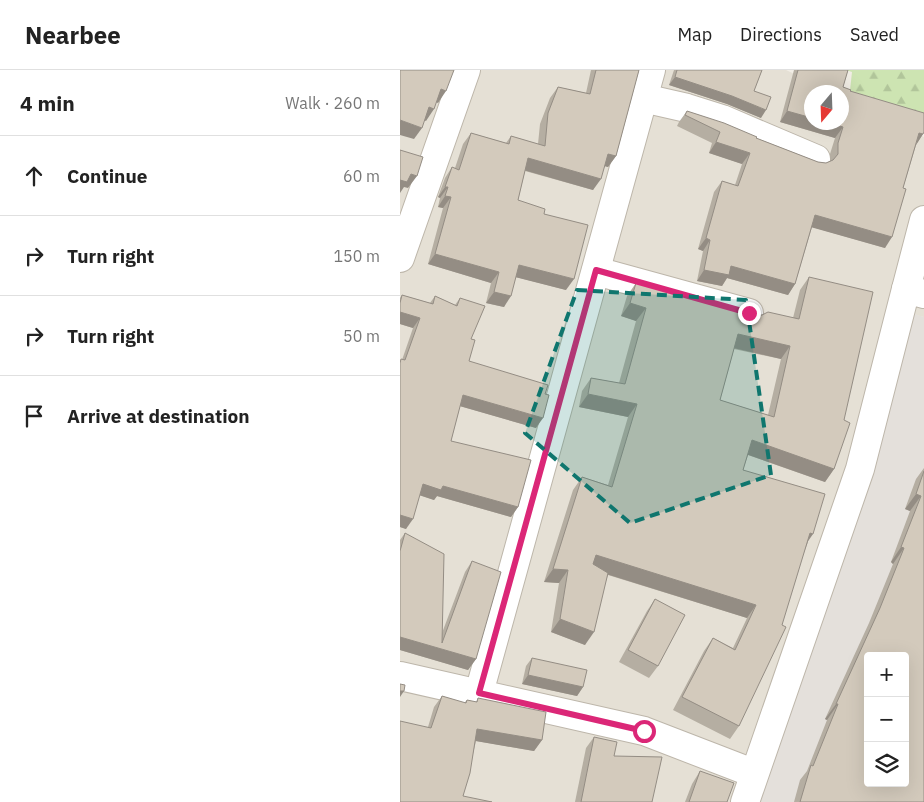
<!DOCTYPE html>
<html lang="en">
<head>
<meta charset="utf-8">
<style>
  :root { --surface:#fff; --page:#f2f2f2; --text:#222; --muted:#767676; --line:#e0e0e0 }
  body { margin:0; font-family:"IBM Plex Sans",sans-serif; background:var(--page); color:var(--text) }
  .controls { position:absolute; right:15px; bottom:15px; display:grid; overflow:hidden; border-radius:5px; box-shadow:0 5px 20px #0002 }
  .controls button { width:45px; height:45px; display:grid; place-items:center; padding:0; border:0; border-bottom:1px solid var(--line); background:var(--surface); color:var(--text); font:25px sans-serif }
  .compass { position:absolute; left:404px; top:15px; width:45px; height:45px; border-radius:50%; background:var(--surface); box-shadow:0 5px 20px #0002; rotate:199deg }
  .stop { position:absolute; width:15px; height:15px; margin:-11px; border:4px solid #db2777; border-radius:50%; background:#fff }
  .stop.end { background:#db2777; border-color:#fff; box-shadow:0 1px 5px #0008 }
  .list { margin:0; padding:0; list-style:none }
  h2 { display:flex; justify-content:space-between; align-items:center; height:65px; margin:0; padding:0 20px; font-size:21px }
  h2 small { font-size:16px; font-weight:400; color:var(--muted) }
  .list li { display:grid; grid-template-columns:32px 1fr auto; gap:15px; align-items:center; box-sizing:border-box; height:80px; padding:0 20px; border-top:1px solid var(--line) }
  .list b { display:block; font-size:19px; white-space:nowrap }
  .list em { font-size:16px; font-style:normal; color:var(--muted) }
  .icon { flex:none; width:28px; height:28px; fill:none; stroke:currentColor; stroke-width:2; stroke-linecap:round; stroke-linejoin:round }
  .map { position:relative; flex:none; width:524px; height:732px; overflow:hidden }
  header { display:flex; align-items:center; gap:30px; box-sizing:border-box; height:70px; padding:0 25px; background:var(--surface); border-bottom:1px solid var(--line) }
  header strong { font-size:24px }
  nav { display:flex; gap:28px; margin-inline-start:auto; font-size:18px }
  main { display:flex }
  aside { flex:1; background:var(--surface) }
  .map>svg:first-child { display:block }
  .residential { fill:#e5e0d5 }
  .industrial { fill:#e4e0db; fill-rule:evenodd }
  .forest { fill:url(#forest-firs) }
  .lines { fill:none; stroke-linecap:round; stroke-linejoin:round }
  .minor-casing { stroke:#bdb6aa; stroke-width:30 }
  .minor { stroke:#fff; stroke-width:28 }
  .wall { fill:#b5aea2; fill-rule:evenodd }
  .shaded-wall { fill:#948d84 }
  .building { fill:#d3cabc; stroke:#948d84; fill-rule:evenodd }
  .route { stroke:#db2777; stroke-width:6 }
  .marked { fill:#0f766e; fill-opacity:0.2; stroke:#0f766e; stroke-width:4; stroke-dasharray:10 6; stroke-linejoin:round }
</style>
</head>
<body>
<header>
<strong>Nearbee</strong>
<nav><a>Map</a><a>Directions</a><a>Saved</a></nav>
</header>
<main>
<aside>
<h2>4 min<small>Walk · 260 m</small></h2>
<ul class="list">
<li><svg class="icon" aria-label="ahead" viewBox="0 0 24 24"><path d="M12 20V5M6 11l6-6 6 6"/></svg><div><b>Continue</b></div><em>60 m</em></li>
<li><svg class="icon" aria-label="right" viewBox="0 0 24 24"><path d="M7 20v-9h11M14 6l5 5-5 5"/></svg><div><b>Turn right</b></div><em>150 m</em></li>
<li><svg class="icon" aria-label="right" viewBox="0 0 24 24"><path d="M7 20v-9h11M14 6l5 5-5 5"/></svg><div><b>Turn right</b></div><em>50 m</em></li>
<li><svg class="icon" aria-label="arrive" viewBox="0 0 24 24"><path d="M6 21V4h12l-3 4 3 4H6"/></svg><div><b>Arrive at destination</b></div></li>
</ul>
</aside>
<div class="map">
<svg width="524" height="732" viewBox="0 0 524 732">
  <defs>
    <pattern id="forest-firs" width="22" height="20" patternUnits="userSpaceOnUse" patternTransform="scale(1.25)"><rect width="22" height="20" fill="#cde4b2"/><path d="M5 1l3.5 6h-7zM16 11l3.5 6h-7z" fill="#b1c59a"/></pattern>
  </defs>
  <rect width="100%" height="100%" fill="#f2eee6"/>
  <polygon class="residential" points="0,0 386,0 433,22 412,22 412,52 442,52 442,27 524,67 524,247 512,244 344,732 0,732"/>
  <path class="industrial" d="M511,243L524,247V732H344ZM468,586H505V713H468Z"/>
  <polygon class="forest" points="446,0 524,0 524,62 448,39 452,2"/>
  <g class="lines">
    <defs>
      <g id="minor">
        <polyline points="243,28 287,38 322,49 416,89"/>
        <polyline points="0,188 66,0"/>
        <polyline points="196,201 349,243"/>
        <polyline points="506,219 524,150"/>
        <polyline points="0,606 244,661 353,703"/>
        <polyline points="79,623 251,0"/>
        <polyline points="345,732 460,399 506,219 524,224"/>
      </g>
    </defs>
    <use href="#minor" class="minor-casing"/>
    <use href="#minor" class="minor"/>
  </g>
  <g class="wall">
    <polygon points="191,0 239,0 216,86 208,97 205,96 193,120 125,101 118,130 144,144 166,220 116,207 104,237 86,233 91,213 28,194 43,138 38,137 40,128 38,127 45,108 52,97 55,98 63,74 71,63 106,73 111,66 138,74 140,54 150,28 158,17 186,23"/>
    <polygon points="274,0 362,0 354,21 361,48 327,34 269,15"/>
    <polygon points="394,0 448,0 443,17 523,64 516,75 485,178 412,157 395,214 388,225 327,208 322,216 297,211 303,181 298,179 314,122 322,111 335,115 342,94 309,83 312,73 277,56 279,52 287,41 356,68 418,92 426,93 430,91 430,84 435,68 380,52"/>
    <path d="M409,207L444,350L434,399L425,412L348,385L343,400L408,472L339,656L330,669L273,640L304,581L313,568L333,578L347,548L208,505L185,575L151,562L159,513L144,512L173,420L182,407L208,415L228,347L179,337L182,321L191,308L219,313L236,251L221,246L227,226L236,213L354,245L393,248L400,220ZM334,279L381,289L368,345L320,330Z"/>
    <polygon points="2,225 30,233 35,226 55,235 60,228 71,269 69,291 145,324 136,358 60,336 51,371 118,437 111,447 37,426 34,430 19,425 6,459 0,457 0,291 2,290 13,258 0,254 0,228"/>
    <polygon points="524,398 524,732 394,732 400,710 407,701 427,650 425,649 469,553 493,494 491,492 510,441 505,439 516,409"/>
    <polygon points="5,463 42,563 65,502 72,491 76,589 68,600 0,580 0,470"/>
    <polygon points="255,529 258,596 249,608 219,592 247,541"/>
    <polygon points="132,588 183,617 177,626 122,614 126,596"/>
    <polygon points="42,626 64,633 67,630 76,632 78,628 142,670 134,681 76,671 63,726 0,732 28,657 34,637"/>
    <polygon points="194,667 214,686 252,732 175,732 186,678"/>
    <polygon points="300,701 327,732 285,732 292,714"/>
  </g>
  <g class="shaded-wall">
    <polygon points="275,7 332,26 366,40 361,48 327,34 269,15"/>
    <polygon points="41,19 46,21 38,33 33,31"/>
    <polygon points="29,37 34,39 26,51 21,49"/>
    <polygon points="387,41 412,48 412,52 428,52 443,57 435,68 380,52"/>
    <polygon points="0,50 22,58 14,69 0,65"/>
    <polygon points="519,63 523,64 516,75"/>
    <polygon points="316,72 350,83 342,94 309,83"/>
    <polygon points="208,84 216,86 208,97 200,95"/>
    <polygon points="128,88 201,109 193,120 120,99"/>
    <polygon points="11,104 17,106 8,118 4,117 0,123 0,110"/>
    <polygon points="45,117 48,117 40,128 38,127"/>
    <polygon points="45,126 51,127 43,138 38,137"/>
    <polygon points="415,145 492,167 485,178 407,156"/>
    <polygon points="306,168 310,170 303,181 298,179"/>
    <polygon points="35,184 99,202 91,213 28,194"/>
    <polygon points="119,195 174,209 166,220 111,206"/>
    <polygon points="331,196 395,214 388,225 327,208 322,216 297,211 304,200"/>
    <polygon points="94,222 111,226 104,237 86,233"/>
    <polygon points="230,233 246,238 236,251 221,246"/>
    <polygon points="0,242 20,248 13,258 0,254"/>
    <polygon points="338,264 390,276 381,289 329,277"/>
    <polygon points="188,324 237,334 228,347 179,337"/>
    <polygon points="63,325 143,348 136,358 56,335"/>
    <polygon points="352,370 434,399 425,412 343,383"/>
    <polygon points="23,414 43,416 118,437 111,447 37,426 34,430 16,424"/>
    <polygon points="516,424 521,426 510,441 505,439"/>
    <polygon points="0,445 13,449 6,459 0,457"/>
    <polygon points="410,463 413,464 404,477"/>
    <polygon points="501,477 504,478 493,494 491,492"/>
    <polygon points="196,485 356,535 347,548 187,498"/>
    <polygon points="153,499 168,500 159,513 144,512"/>
    <polygon points="160,549 194,562 185,575 151,562"/>
    <polygon points="0,567 76,589 68,600 0,580"/>
    <polygon points="128,605 183,617 177,626 122,614"/>
    <polygon points="0,621 4,621 0,627"/>
    <polygon points="436,634 438,634 427,650 425,649"/>
    <polygon points="77,659 142,670 134,681 70,670"/>
  </g>
  <g class="building">
    <polygon points="0,0 54,0 46,21 41,19 34,39 29,37 22,58 0,50"/>
    <polygon points="196,0 239,0 216,86 208,84 201,109 128,88 118,130 145,139 144,144 188,155 174,209 119,195 111,226 94,222 99,202 35,184 51,127 45,126 48,117 45,117 52,97 59,100 71,63 109,74 111,66 145,76 148,43 158,17 190,24"/>
    <polygon points="277,0 362,0 354,21 371,27 366,40 332,26 275,7"/>
    <polygon points="398,0 448,0 443,17 451,20 450,21 524,43 524,62 523,64 519,63 503,118 506,119 492,167 415,145 395,214 331,196 329,205 304,200 310,170 306,168 322,111 338,116 350,83 316,72 320,62 285,45 287,41 324,53 357,67 356,68 418,92 426,93 433,90 438,84 438,73 443,57 428,52 442,52 442,22 412,22 412,48 387,41"/>
    <polygon points="0,80 23,87 17,106 11,104 7,112 0,110"/>
    <path d="M409,207L473,222L444,350L450,353L434,399L352,370L343,400L425,424L413,464L410,463L382,555L386,557L339,656L282,627L313,568L335,580L356,535L196,485L193,494L208,503L194,562L160,549L168,500L153,499L182,407L212,417L237,334L188,324L191,308L225,314L246,238L230,233L236,213L354,245H362L368,242L399,249ZM338,264L390,276L374,347L320,330Z"/>
    <polygon points="2,225 33,234 35,226 57,236 60,228 85,236 71,269 75,270 69,291 148,315 145,324 149,325 143,348 63,325 51,371 131,390 118,437 43,416 41,420 23,414 13,449 0,445 0,293 1,289 5,290 20,248 0,242 0,233"/>
    <path d="M524,401V732H400L411,695L413,696L438,634H436L480,538L504,478L501,477L521,426L516,424ZM468,586H505V713H468Z"/>
    <polygon points="5,463 44,484 42,573 72,491 101,502 76,589 0,567 0,481"/>
    <polygon points="255,529 285,545 258,596 228,580"/>
    <polygon points="132,588 187,600 183,617 128,605"/>
    <polygon points="0,614 5,615 4,621 0,621"/>
    <polygon points="42,626 66,633 67,630 77,632 78,628 146,642 142,670 77,659 70,703 63,726 92,732 0,732 0,651 31,658"/>
    <polygon points="194,667 217,672 214,686 262,687 252,732 181,732"/>
    <polygon points="300,701 334,713 327,732 289,732"/>
  </g>
  <g class="lines">
    <polyline class="route" points="244,661 79,623 196,200 349,243"/>
  </g>
  <path class="marked" d="M177,220L346,230L371,405L230,453L125,363Z"/>
</svg>
<div class="controls">
<button>+</button>
<button>−</button>
<button><svg class="icon" aria-label="layers" viewBox="0 0 24 24"><path d="M12 4l9 5-9 5-9-5zM3 14l9 5 9-5"/></svg></button>
</div>
<svg class="compass" viewBox="-18 -18 36 36"><path d="M0-13l5 13h-10z" fill="#e53935"/><path d="M0 13l5-13h-10z" fill="#767676"/></svg>
<div class="stop" style="left:244px;top:661px"></div>
<div class="stop end" style="left:349px;top:243px"></div>
</div>
</main>
</body>
</html>
